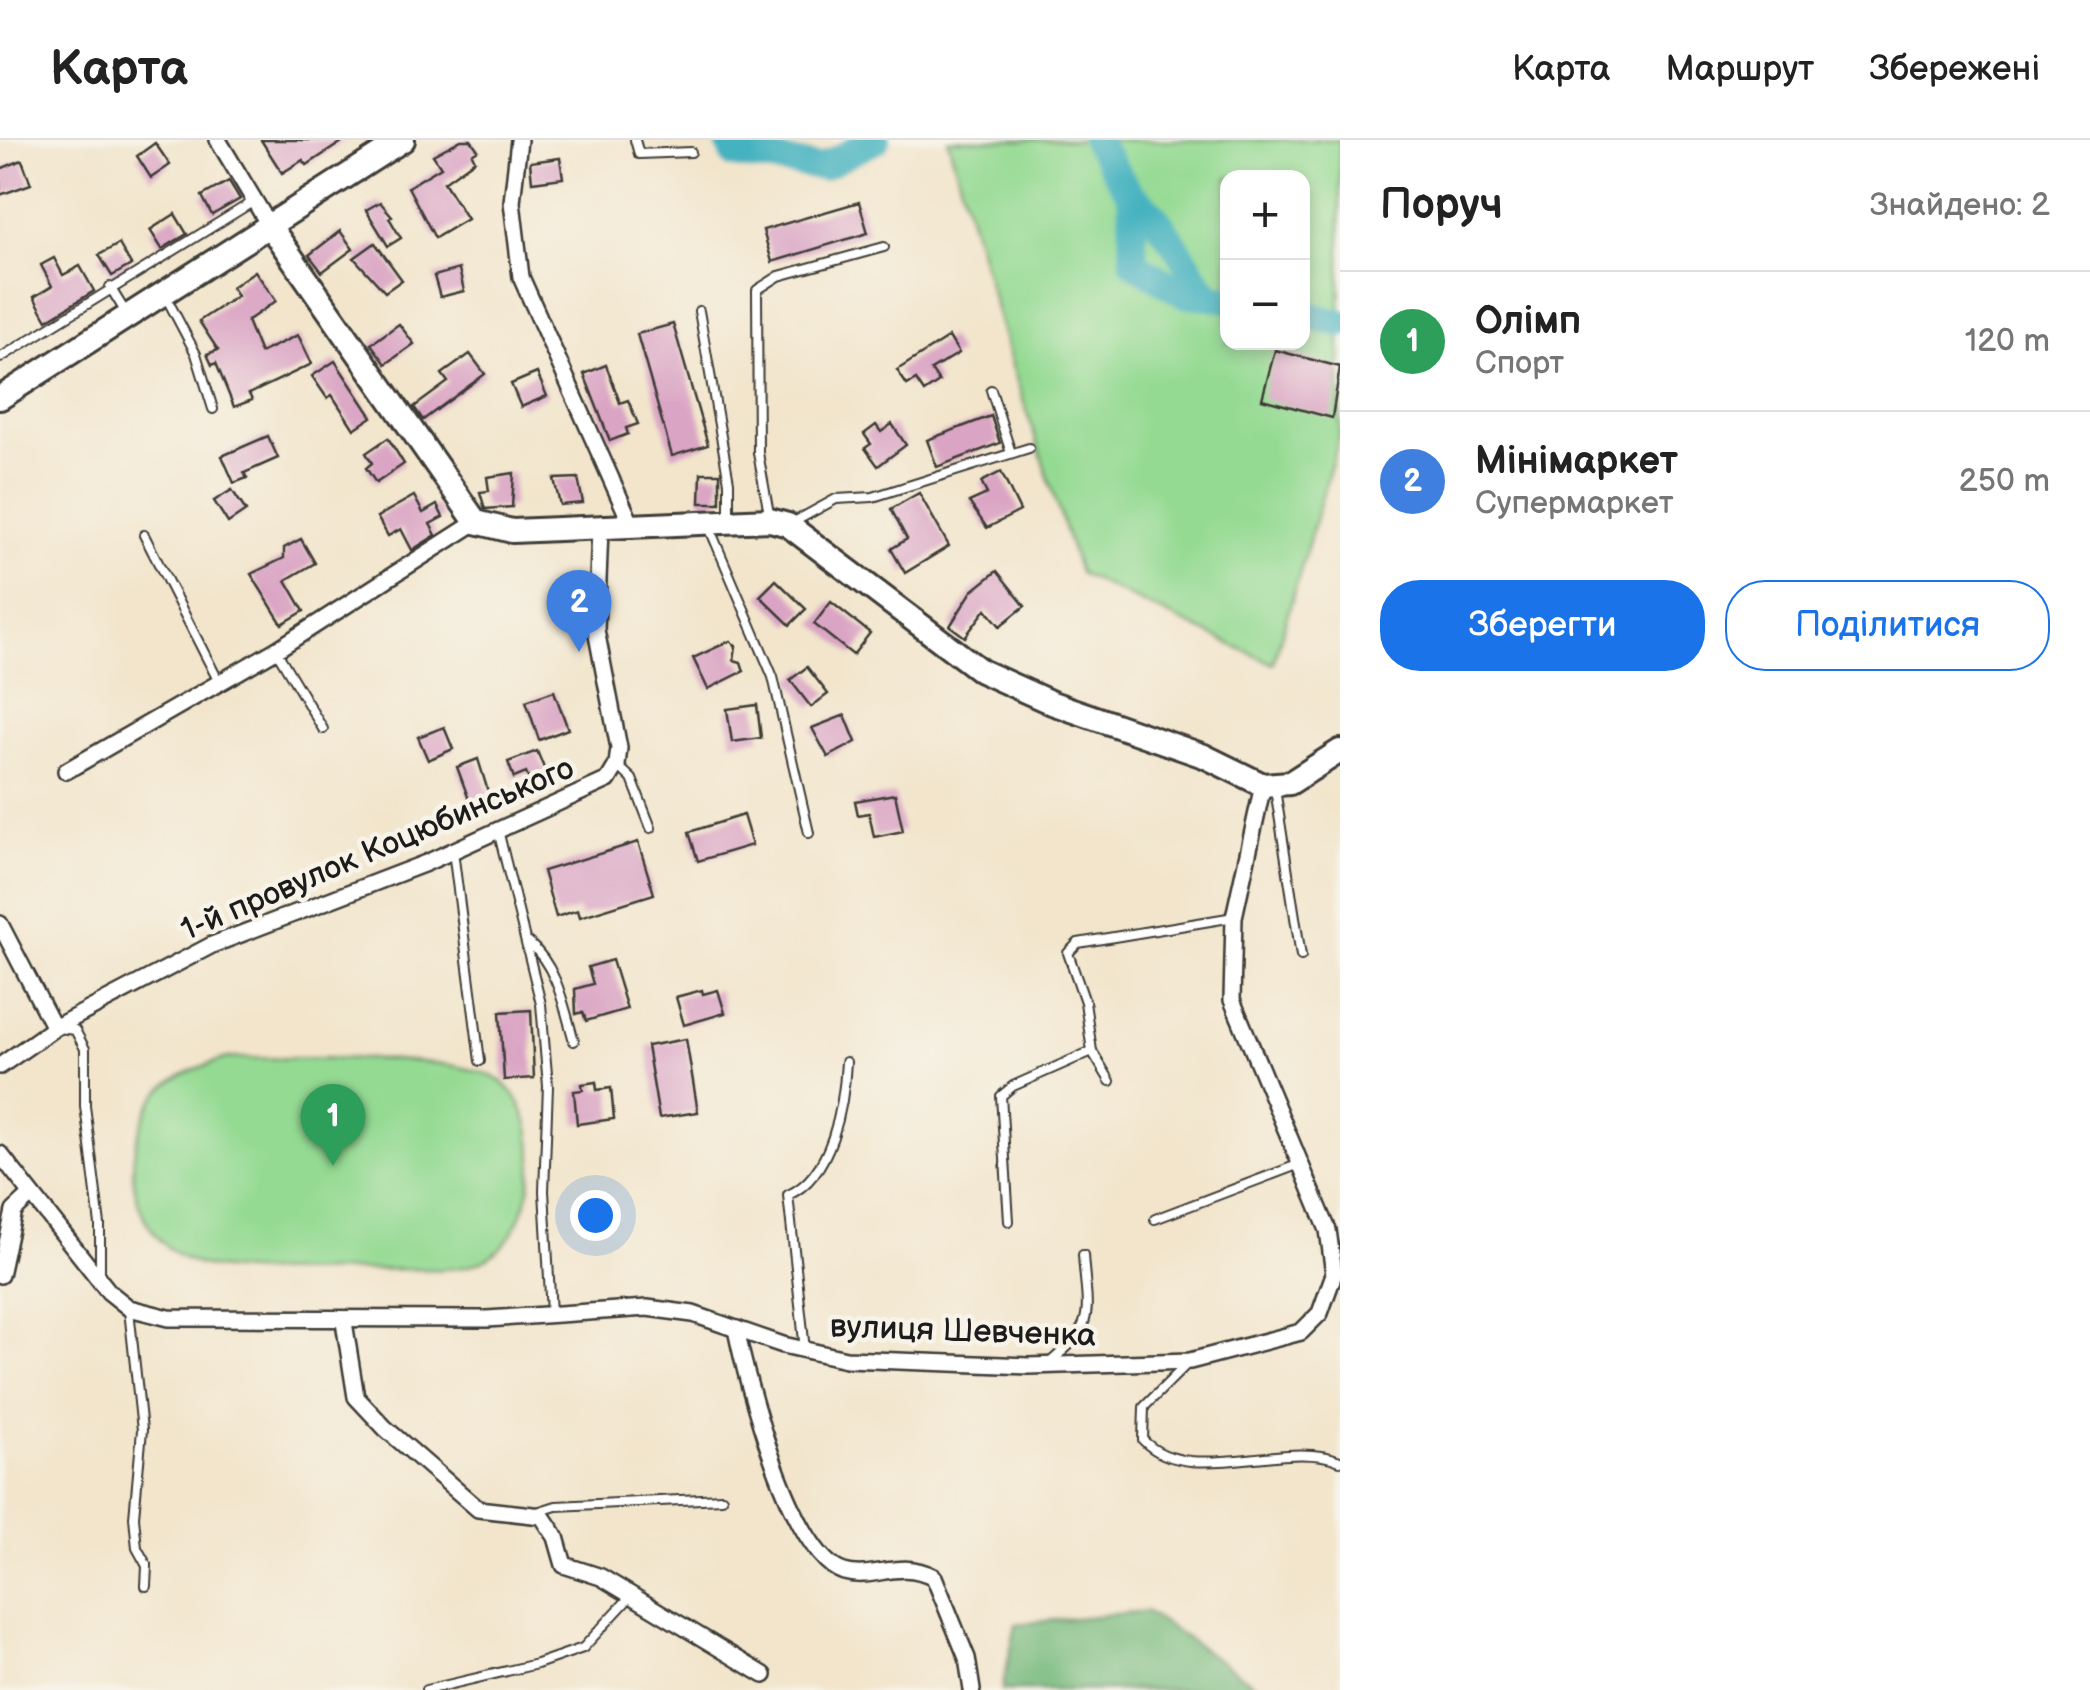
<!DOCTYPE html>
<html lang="uk">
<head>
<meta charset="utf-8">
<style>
  :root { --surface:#fff; --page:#f2f2f2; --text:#222; --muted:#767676; --line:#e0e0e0; --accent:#1a73e8 }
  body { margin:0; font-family:"Balsamiq Sans",sans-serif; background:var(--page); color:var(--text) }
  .controls { position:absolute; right:30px; top:30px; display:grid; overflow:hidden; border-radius:20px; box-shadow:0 5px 15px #0003 }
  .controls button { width:90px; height:90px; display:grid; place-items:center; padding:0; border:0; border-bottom:2px solid var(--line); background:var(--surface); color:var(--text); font:50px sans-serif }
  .you { position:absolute; left:595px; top:1075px; width:35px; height:35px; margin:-25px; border:8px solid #fff; border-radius:50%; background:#1a73e8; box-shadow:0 0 0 15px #1a73e833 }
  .badge { display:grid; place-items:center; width:65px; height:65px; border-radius:50%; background:var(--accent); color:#fff; font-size:32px; font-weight:700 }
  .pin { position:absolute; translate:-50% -82px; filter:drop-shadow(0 2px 5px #0008) }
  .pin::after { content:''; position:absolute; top:52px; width:35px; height:30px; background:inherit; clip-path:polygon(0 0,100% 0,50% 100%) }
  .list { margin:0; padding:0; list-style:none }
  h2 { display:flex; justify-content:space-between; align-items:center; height:130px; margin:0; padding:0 40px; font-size:42px }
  h2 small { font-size:32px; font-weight:400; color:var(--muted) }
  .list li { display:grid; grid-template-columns:65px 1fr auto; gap:30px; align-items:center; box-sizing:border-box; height:140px; padding:0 40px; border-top:2px solid var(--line) }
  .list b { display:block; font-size:38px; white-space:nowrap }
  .list p { margin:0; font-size:32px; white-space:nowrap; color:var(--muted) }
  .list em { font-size:32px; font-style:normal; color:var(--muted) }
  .actions { display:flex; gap:20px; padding:30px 40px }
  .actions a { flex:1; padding:22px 0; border:2px solid var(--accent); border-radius:40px; text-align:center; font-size:35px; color:var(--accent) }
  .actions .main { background:var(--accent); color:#fff }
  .map { position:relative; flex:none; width:1340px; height:1550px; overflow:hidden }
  header { display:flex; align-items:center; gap:60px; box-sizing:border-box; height:140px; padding:0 50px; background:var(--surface); border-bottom:2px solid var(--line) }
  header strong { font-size:48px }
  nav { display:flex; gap:55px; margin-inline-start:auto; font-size:35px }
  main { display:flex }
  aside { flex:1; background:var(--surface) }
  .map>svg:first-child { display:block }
  .green { fill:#94da93; stroke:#587b58; stroke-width:2.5; fill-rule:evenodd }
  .forest { fill:#77ba7d; stroke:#4a6b4c; stroke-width:2.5 }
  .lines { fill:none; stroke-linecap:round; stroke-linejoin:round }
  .river { stroke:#44b2c0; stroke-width:28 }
  .building { fill:#daa5c4 }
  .lane-casing { stroke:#3c3a36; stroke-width:12 }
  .street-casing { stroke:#3c3a36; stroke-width:20 }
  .secondary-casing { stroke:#3c3a36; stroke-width:28 }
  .lane { stroke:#fff; stroke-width:8 }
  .street { stroke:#fff; stroke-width:15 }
  .secondary { stroke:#fff; stroke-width:22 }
  .labels { text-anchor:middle; stroke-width:9; stroke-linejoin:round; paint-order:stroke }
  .street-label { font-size:32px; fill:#1c1c1c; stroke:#f7f3e8 }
</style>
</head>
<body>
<header>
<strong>Карта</strong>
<nav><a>Карта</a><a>Маршрут</a><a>Збережені</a></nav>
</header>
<main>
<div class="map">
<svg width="1340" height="1550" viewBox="0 0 1340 1550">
  <rect width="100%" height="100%" fill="#f7f3e8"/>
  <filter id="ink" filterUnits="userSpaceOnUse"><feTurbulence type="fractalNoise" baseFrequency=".01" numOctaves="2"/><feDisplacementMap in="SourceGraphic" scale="20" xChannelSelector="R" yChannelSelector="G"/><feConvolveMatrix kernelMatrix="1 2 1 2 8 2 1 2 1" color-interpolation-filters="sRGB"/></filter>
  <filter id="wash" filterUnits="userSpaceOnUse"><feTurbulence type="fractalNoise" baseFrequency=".0048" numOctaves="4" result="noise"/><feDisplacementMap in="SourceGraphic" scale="40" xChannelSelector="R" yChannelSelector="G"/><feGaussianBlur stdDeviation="2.25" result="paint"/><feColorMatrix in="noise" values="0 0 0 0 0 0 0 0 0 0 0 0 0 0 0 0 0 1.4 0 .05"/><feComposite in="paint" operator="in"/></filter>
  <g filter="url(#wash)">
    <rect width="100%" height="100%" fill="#f2e5cc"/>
    <g class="green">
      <path d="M948,0H1340V295L1273,524L1079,433L1013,229ZM1228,38H1302V202H1228Z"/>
      <path d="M228,918C292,920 438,912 491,936C550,963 541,1080 492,1115C471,1130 444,1130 419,1129C358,1129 274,1136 215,1128C155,1120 123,1060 136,1004C150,944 174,935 228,918Z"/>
    </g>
    <polygon class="forest" points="1146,1471 1263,1550 1002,1550 1016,1484"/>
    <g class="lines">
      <g class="river">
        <polyline points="728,0 734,15 822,27 876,0"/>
        <polyline points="1095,0 1131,55 1134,123 1184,154 1228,159"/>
        <path d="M1131,55C1165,78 1182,122 1209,156"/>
        <polyline points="1302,174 1340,183"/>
      </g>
    </g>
    <g id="blocks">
      <g class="building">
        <polygon points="261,0 345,0 307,25 303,20 282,33"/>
        <polygon points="461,0 471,0 478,10 472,14 475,20 444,42 467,79 435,98 408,47 441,27 433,15"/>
        <polygon points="155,3 170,25 151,38 137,16"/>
        <polygon points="560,18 563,38 532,42 530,22"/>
        <polygon points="22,20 31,44 0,55 0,29"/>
        <polygon points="229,41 240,59 212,75 202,56"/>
        <polygon points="380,62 392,76 389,78 401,98 388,106 366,70"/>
        <polygon points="859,62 868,93 772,122 763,90"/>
        <polygon points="175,74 187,94 162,109 150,90"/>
        <polygon points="340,91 353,109 322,132 309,115"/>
        <polygon points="375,103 402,140 385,152 354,118"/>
        <polygon points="119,104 131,125 112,136 99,115"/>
        <polygon points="54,118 63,135 80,126 94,151 47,180 34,157 52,146 41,125"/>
        <polygon points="459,129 464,151 440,157 434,136"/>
        <polygon points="255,131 276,161 247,181 260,213 298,195 312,224 249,254 252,260 234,267 216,223 212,225 207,214 218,210 199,181 237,156 232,147"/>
        <polygon points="399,184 414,204 386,224 371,204"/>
        <polygon points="673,184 708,305 672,316 637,194"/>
        <polygon points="949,197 959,213 931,230 939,242 924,252 916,240 907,245 897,230"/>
        <polygon points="1275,210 1340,227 1332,278 1262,259"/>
        <polygon points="470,214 485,234 423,280 414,267 448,242 442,234"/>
        <polygon points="335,221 372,277 354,289 332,255 327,258 312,236"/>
        <polygon points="606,225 620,263 628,260 638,284 626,288 628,294 610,301 584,234"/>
        <polygon points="537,233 547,256 521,267 511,244"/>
        <polygon points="991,276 1000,303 937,327 927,300"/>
        <polygon points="892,284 906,305 878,326 865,308 871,304 864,294 876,285 881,292"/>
        <polygon points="268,296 278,318 244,333 247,338 234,343 222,316"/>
        <polygon points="388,298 404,324 376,343 366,328 372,323 366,313"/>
        <polygon points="1001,332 1020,371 987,388 969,362 987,354 981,342"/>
        <polygon points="514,333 512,367 485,369 480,352 489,351 487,337"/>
        <polygon points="701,333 720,333 720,363 700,363"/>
        <polygon points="578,338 583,363 560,365 554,339"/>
        <polygon points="232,350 246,371 228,383 214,361"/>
        <polygon points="919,353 949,406 905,433 891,409 907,399 891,369"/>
        <polygon points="414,356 423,373 437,365 443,377 430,384 436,395 412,410 401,389 388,396 377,377"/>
        <polygon points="301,399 315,423 286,440 304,471 282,484 251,434 284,418 284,408"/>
        <polygon points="997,431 1025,466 1000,486 986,469 965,497 950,486 972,451"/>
        <polygon points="776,440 806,469 790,485 760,456"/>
        <polygon points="831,462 870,493 853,515 814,484"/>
        <polygon points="730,501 736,506 734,520 741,522 744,531 708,549 693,518"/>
        <polygon points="807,527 828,554 811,567 790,540"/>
        <polygon points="554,551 568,589 539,600 526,561"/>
        <polygon points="757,565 761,598 732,602 727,569"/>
        <polygon points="845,575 856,602 828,617 812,588"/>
        <polygon points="444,587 453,609 428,620 418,597"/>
        <polygon points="537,611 548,638 531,644 526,633 514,638 508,622"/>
        <polygon points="478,619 491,661 472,668 457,627"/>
        <polygon points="895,654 903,691 874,697 869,673 858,675 855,661"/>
        <polygon points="743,675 752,705 698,721 689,692"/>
        <polygon points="638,702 654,754 580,777 578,770 556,777 543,731"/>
        <polygon points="612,820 627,869 586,881 583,872 576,874 575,849 593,844 588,827"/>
        <polygon points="702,850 703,854 718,850 725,873 684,885 676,857"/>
        <polygon points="531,870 534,938 504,940 500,872"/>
        <polygon points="686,899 698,972 659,978 647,906"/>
        <polygon points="596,942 597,950 611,948 614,979 577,984 574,951 583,950 582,944"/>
      </g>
    </g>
  </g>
  <g filter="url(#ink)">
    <use href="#blocks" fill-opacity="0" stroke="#3c3a36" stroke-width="2.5"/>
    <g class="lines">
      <defs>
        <g id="lane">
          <polyline points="635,0 639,14 691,12"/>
          <polyline points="110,147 126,173"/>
          <polyline points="166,157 196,214 213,269"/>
          <polyline points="699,171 729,342 729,379"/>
          <polyline points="0,218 254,61"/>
          <polyline points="991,250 1011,313"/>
          <polyline points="769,374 758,313 757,150 779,136 884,107"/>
          <polyline points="792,383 836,359 873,357 1029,308"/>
          <polyline points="709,387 773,537 809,693"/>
          <polyline points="144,395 219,542"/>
          <polyline points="277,512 323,589"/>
          <polyline points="617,625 632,639 651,688"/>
          <polyline points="1275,649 1301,816"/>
          <polyline points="498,690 541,864 548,946 544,1051 551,1173"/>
          <polyline points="453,711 480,921"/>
          <path d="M529,803C557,826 564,867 574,901"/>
          <polyline points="58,888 75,890 85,909 85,966 100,1085 100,1135"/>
          <polyline points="1110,941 1092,911 1085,862 1068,813 1078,803 1234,777"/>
          <polyline points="1155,1079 1300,1024"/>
          <polyline points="1009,1081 1001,956 1013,946 1092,911"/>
          <polyline points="129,1170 142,1290 134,1377 137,1408 147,1426 146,1446"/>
          <path d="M805,1210L788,1055C832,1036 844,965 846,922"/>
          <path d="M1048,1224C1098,1183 1087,1175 1083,1115"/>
          <path d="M1187,1224L1144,1267L1143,1300C1188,1348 1286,1298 1340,1321"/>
          <polyline points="537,1372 556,1366 722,1358"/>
          <polyline points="426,1550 537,1524 583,1508 630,1457"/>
        </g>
        <g id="street">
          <polyline points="218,0 269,85"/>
          <polyline points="519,0 512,62 521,137 633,388"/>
          <polyline points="66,631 276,510 476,382"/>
          <polyline points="0,784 54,888"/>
          <polyline points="0,926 54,888 212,805 426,723 608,640 617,625 619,608 596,490 600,389"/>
          <polyline points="0,1014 109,1152 129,1168 169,1178 487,1179 647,1168 693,1174 783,1205 846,1219 1029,1226 1190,1221 1301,1192 1320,1173 1334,1134 1328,1090 1232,860 1234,777 1263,645"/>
          <polyline points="0,1135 14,1071 30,1056"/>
          <polyline points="344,1182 356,1257 385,1288 478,1369 542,1376 556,1397 564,1425 601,1437 764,1535"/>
          <path d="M736,1189C746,1239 791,1416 844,1432C874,1441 898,1418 934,1437L967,1518L972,1550"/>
        </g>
        <g id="secondary">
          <polyline points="269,85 476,382 512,391 770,380 788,385 981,531 1052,563 1204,616 1263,645 1290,643 1340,611"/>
          <polyline points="0,258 403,0"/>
        </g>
      </defs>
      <use href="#lane" class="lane-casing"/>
      <use href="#street" class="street-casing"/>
      <use href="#secondary" class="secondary-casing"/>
      <use href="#lane" class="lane"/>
      <use href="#street" class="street"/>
      <use href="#secondary" class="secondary"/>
    </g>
  </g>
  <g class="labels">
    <g class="street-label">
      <text transform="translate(377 708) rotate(-23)" y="11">1-й провулок Коцюбинського</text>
      <text transform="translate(963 1190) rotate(2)" y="11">вулиця Шевченка</text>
    </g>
  </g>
</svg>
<div class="controls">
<button>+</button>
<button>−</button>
</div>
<div class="you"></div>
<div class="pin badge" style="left:333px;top:1026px;background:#2e9e5b">1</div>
<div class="pin badge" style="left:579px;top:512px;background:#3f7fe0">2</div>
</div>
<aside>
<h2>Поруч<small>Знайдено: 2</small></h2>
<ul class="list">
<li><span class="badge" style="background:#2e9e5b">1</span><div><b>Олімп</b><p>Спорт</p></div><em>120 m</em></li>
<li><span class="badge" style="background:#3f7fe0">2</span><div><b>Мінімаркет</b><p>Супермаркет</p></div><em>250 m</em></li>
</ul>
<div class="actions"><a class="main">Зберегти</a><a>Поділитися</a></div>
</aside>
</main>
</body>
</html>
